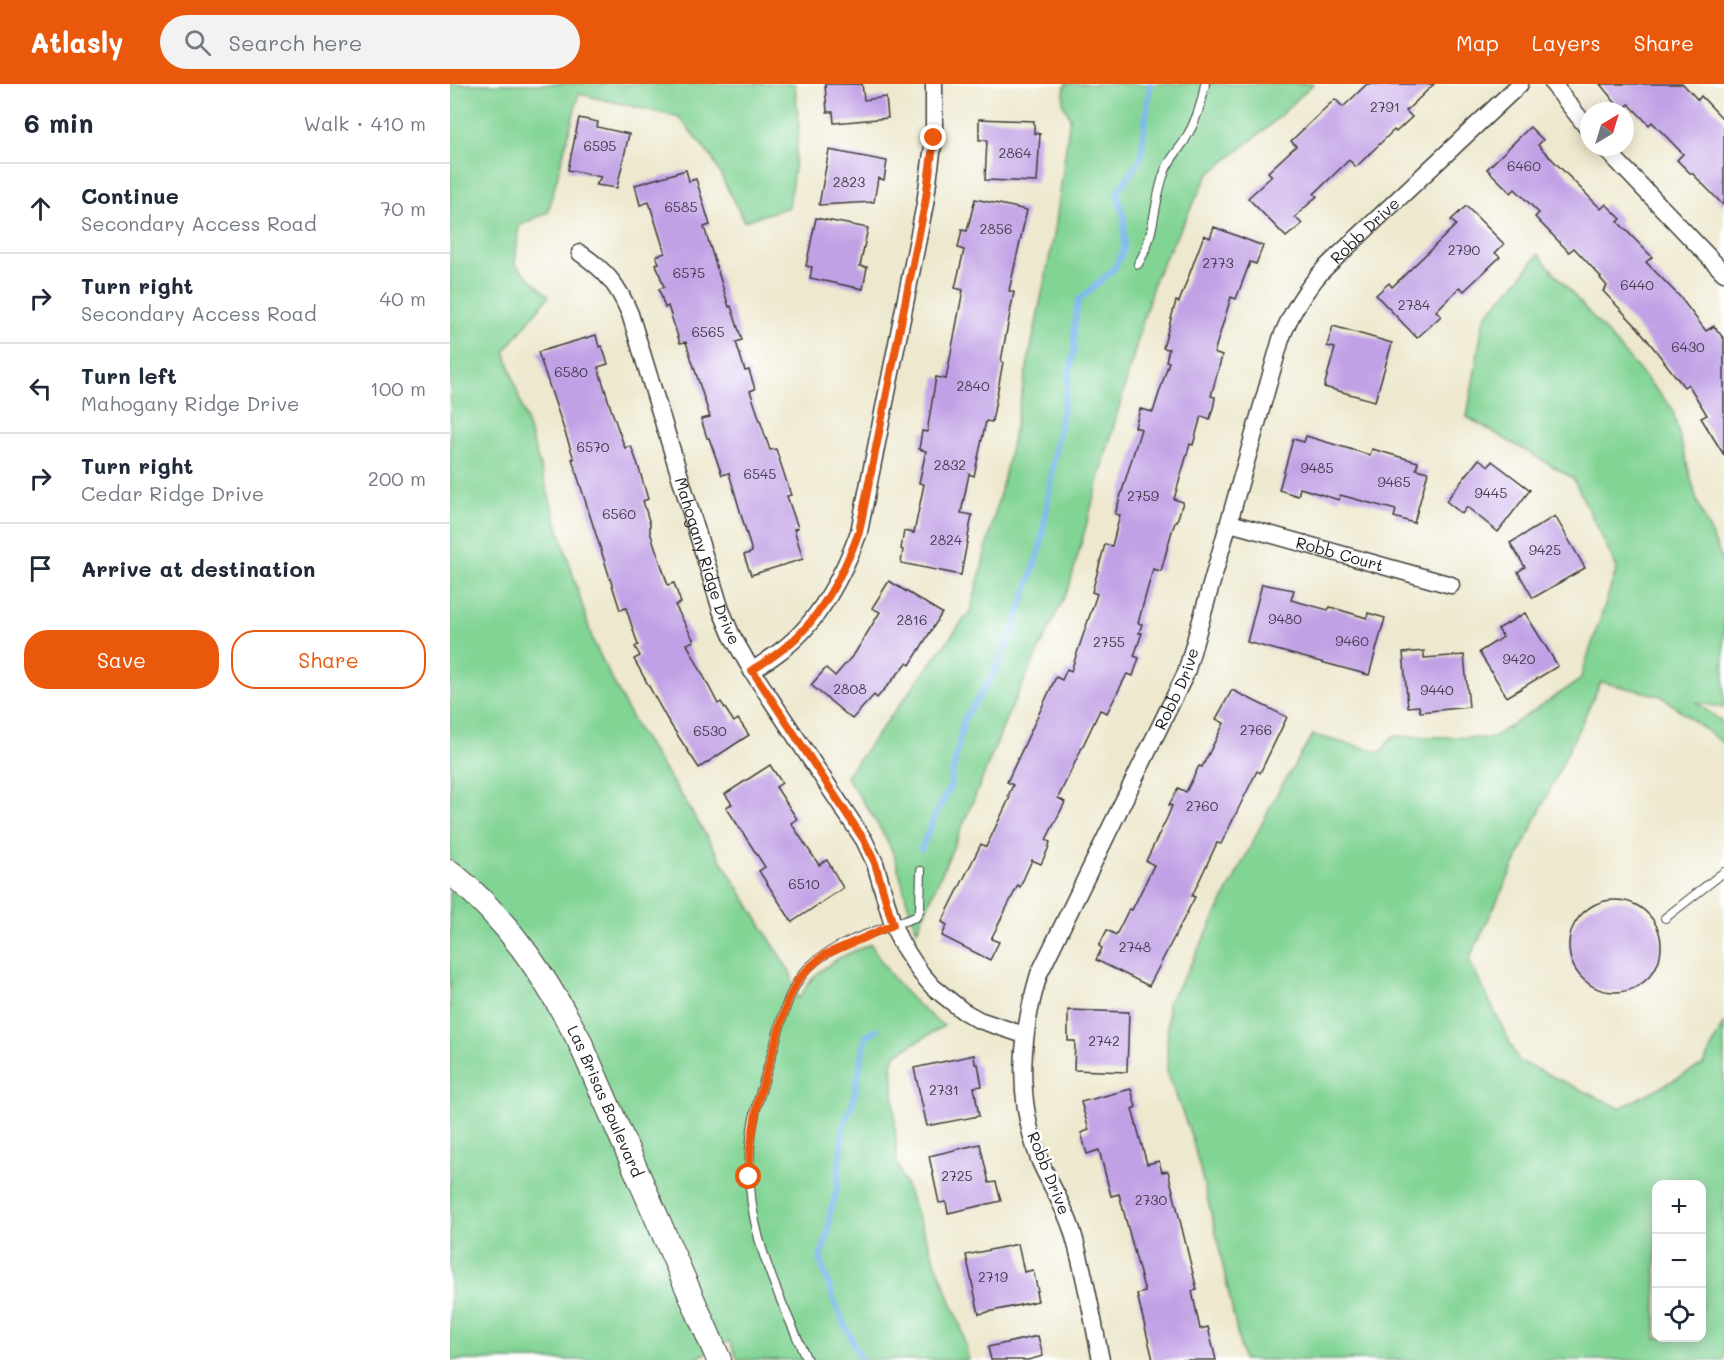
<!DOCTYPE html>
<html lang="en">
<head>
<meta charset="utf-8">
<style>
  :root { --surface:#fff; --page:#f2f2f3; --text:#1f2937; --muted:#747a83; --line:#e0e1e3; --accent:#ea580c }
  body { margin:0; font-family:Mali,sans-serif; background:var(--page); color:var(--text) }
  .controls { position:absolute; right:18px; bottom:18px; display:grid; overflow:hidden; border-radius:12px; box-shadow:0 3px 15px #0003 }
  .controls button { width:54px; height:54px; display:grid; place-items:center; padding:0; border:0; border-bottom:2px solid var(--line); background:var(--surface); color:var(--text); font:30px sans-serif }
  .compass { position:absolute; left:1130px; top:18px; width:54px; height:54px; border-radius:50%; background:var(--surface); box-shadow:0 3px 15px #0003; rotate:38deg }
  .stop { position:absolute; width:18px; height:18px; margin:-14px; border:4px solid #ea580c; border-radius:50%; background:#fff }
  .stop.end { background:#ea580c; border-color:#fff; box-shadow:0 2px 6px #0008 }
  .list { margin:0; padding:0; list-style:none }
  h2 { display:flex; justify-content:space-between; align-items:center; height:78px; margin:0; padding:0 24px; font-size:26px }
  h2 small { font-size:20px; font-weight:400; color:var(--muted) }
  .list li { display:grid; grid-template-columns:39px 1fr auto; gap:18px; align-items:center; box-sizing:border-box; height:90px; padding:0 24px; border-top:2px solid var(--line) }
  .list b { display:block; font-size:22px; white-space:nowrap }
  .list p { margin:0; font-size:20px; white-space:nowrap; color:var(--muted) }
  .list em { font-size:20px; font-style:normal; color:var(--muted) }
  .actions { display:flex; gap:12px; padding:18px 24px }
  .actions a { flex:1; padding:14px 0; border:2px solid var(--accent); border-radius:24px; text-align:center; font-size:21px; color:var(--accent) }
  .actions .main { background:var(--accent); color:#fff }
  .icon { flex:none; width:33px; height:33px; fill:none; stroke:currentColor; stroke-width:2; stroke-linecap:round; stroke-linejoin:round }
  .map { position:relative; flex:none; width:1274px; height:1276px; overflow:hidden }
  header { display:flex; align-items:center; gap:36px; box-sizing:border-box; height:84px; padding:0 30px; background:var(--accent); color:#fff }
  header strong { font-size:28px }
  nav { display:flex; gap:33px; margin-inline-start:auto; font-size:21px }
  .search { width:420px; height:54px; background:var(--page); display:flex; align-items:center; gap:15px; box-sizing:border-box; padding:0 21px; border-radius:33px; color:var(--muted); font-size:22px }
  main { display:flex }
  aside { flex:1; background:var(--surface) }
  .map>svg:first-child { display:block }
  .green { fill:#82d495; stroke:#4f7858; stroke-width:1.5; fill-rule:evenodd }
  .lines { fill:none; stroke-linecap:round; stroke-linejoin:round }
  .stream { stroke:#7cb7ee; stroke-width:6 }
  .building { fill:#c1a1e5 }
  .lane-casing { stroke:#3b3b37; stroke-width:10 }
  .street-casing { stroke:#3b3b37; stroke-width:19 }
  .secondary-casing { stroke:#3b3b37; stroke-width:26 }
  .lane { stroke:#fff; stroke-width:8 }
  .street { stroke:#fff; stroke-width:16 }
  .secondary { stroke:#fff; stroke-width:24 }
  .route { stroke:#ea580c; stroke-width:8 }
  .labels { text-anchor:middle; stroke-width:5; stroke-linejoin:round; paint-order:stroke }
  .number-label { font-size:14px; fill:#453d4e }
  .street-label { font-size:16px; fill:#1c1c1c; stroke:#fff }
</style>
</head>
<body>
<header>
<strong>Atlasly</strong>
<div class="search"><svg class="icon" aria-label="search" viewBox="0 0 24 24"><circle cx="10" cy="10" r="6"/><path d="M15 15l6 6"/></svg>Search here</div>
<nav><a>Map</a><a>Layers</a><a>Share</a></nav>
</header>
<main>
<aside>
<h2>6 min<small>Walk · 410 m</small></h2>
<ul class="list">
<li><svg class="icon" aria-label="ahead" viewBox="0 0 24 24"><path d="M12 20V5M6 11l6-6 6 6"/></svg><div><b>Continue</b><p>Secondary Access Road</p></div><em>70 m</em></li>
<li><svg class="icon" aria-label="right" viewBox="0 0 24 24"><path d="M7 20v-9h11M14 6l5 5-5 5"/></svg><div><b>Turn right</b><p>Secondary Access Road</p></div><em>40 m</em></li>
<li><svg class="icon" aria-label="left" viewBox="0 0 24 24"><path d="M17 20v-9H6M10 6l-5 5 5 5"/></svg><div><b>Turn left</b><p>Mahogany Ridge Drive</p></div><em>100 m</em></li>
<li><svg class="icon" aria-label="right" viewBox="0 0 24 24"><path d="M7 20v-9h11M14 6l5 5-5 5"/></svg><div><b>Turn right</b><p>Cedar Ridge Drive</p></div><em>200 m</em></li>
<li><svg class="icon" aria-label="arrive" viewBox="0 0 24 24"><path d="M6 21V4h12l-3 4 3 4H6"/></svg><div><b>Arrive at destination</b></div></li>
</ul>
<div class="actions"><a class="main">Save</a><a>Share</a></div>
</aside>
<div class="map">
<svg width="1274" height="1276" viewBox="0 0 1274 1276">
  <rect width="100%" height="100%" fill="#fff"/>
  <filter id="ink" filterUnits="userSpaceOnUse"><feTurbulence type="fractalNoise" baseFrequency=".0167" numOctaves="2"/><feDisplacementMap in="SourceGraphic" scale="12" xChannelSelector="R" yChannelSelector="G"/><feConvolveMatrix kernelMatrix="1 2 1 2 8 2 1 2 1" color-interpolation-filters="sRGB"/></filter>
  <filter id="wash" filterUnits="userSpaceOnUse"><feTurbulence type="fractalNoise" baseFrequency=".008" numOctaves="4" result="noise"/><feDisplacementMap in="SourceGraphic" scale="24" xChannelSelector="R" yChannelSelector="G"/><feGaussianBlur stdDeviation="1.35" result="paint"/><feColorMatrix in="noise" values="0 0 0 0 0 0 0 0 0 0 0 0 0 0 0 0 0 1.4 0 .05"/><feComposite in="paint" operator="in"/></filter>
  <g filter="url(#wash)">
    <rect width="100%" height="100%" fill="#ede8ce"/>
    <g class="green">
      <path d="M0,0H345L349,45L339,123L294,137L262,74L229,33L129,10L98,128L69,142L65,180L99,212L55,267L143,557L186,643L233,714L340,888L348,915C352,911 354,905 358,900C374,879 398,869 421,860C439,893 464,921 494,942L446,970L442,979L447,1079L511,1243L519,1276H288L279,1257L243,1276H0Z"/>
      <path d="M615,0H863L818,43L758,91L705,194L619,503L558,631L522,720L467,846C455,821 453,792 442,767C430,740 412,717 396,692L521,526L558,377L605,146L620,33L613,20Z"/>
      <path d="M1088,170L1222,324L1247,417L1271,473L1274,476V624L1246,618L1274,639V660L1211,612L1151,598L1019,876L1069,977L1170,1024L1253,981L1274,938V1276H793L765,1145L742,1054L717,988L718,918L738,886L828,708L863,651L931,668L943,652L1042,654L1130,596L1167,484L1123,394L1017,333L1034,233L1071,193ZM1252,1100V1254H1206V1100Z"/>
    </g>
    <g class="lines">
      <g class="stream">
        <polyline points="471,765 483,736 499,705 514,635 542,593 565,542 591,461 606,360 624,266 624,244 628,217 664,185 674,165 674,135 667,109 691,74 700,0"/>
        <polyline points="411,1276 384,1217 370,1175 378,1150 380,1128 387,1105 393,1044 403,1017 416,952 427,946"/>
      </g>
    </g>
    <g id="blocks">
      <g class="building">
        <polygon points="375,0 412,0 414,16 436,13 438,34 384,39 383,28 377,28"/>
        <polygon points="917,0 984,0 956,27 962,33 946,48 944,46 906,83 899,76 864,110 867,112 845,133 852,140 836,153 798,114 822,92 818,88 846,62 841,57 885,15 893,23"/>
        <polygon points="1150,0 1233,0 1248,16 1251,12 1274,36 1274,122 1242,89 1240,89 1227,76 1233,70 1202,38 1199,41 1179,20 1172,27"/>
        <polygon points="129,34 148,38 147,43 179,50 167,104 146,101 151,93 118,86"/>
        <polygon points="529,35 584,37 584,49 590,50 587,98 535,96 537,56 529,56"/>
        <polygon points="1080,43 1093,56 1088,61 1151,125 1156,120 1171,135 1168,138 1202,173 1196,178 1230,213 1256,247 1264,242 1274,255 1274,371 1251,334 1257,331 1238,300 1234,303 1188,244 1153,207 1157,202 1150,194 1151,193 1124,164 1119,168 1085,133 1089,129 1065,105 1061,109 1037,85"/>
        <polygon points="379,66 437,77 434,96 428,94 424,118 369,121"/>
        <polygon points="236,86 239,97 246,95 260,141 254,143 279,223 281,222 292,256 286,258 295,287 299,286 305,305 300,307 320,366 326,365 341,411 337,412 348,444 344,445 353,475 301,491 294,471 302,468 279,389 272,391 259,354 257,354 251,335 260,333 236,258 230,259 218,222 215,224 209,205 214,203 206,180 209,179 206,172 215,169 199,118 190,121 185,101"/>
        <polygon points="525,115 577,126 559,207 564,208 551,277 553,278 542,338 536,337 524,392 519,390 511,429 522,431 511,491 451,479 453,466 451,465 454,447 464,449 474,400 469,399 476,367 469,365 472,347 477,348 486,293 496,295 513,206 505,204 514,166 508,164 512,146 517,147"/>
        <polygon points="1016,122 1054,160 1045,169 1050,173 1014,207 1010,203 986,227 991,232 967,254 926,211 939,199 942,203 1006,141 1001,136"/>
        <polygon points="366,134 418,144 410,182 417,183 413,205 360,194 362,183 356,182"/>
        <polygon points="764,143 813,162 806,180 800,178 786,215 781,213 764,269 772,272 761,312 765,313 764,320 760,335 751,332 743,361 740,360 724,415 733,418 727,437 726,436 722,447 711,487 703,485 688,539 692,540 689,549 692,549 684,572 689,574 683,592 677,590 657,629 650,626 608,714 615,718 596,756 600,758 598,765 591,780 582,776 570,803 568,801 541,855 549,858 540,876 492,852 497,841 492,838 531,760 536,763 560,713 558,712 563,701 557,698 606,593 612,596 617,585 621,587 647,510 642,508 655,460 662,462 670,431 665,430 691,345 685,343 690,325 703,328 719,278 716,277 719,265 713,264 726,217 729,218 754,151 760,154"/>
        <polygon points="883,242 942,259 925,317 874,303 885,264 877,262"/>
        <polygon points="146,251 149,263 152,262 158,280 148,283 161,325 175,364 181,362 188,381 198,415 193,417 200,440 200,448 218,501 224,499 231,519 225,521 244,557 237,560 268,620 271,618 284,638 288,635 299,651 249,684 217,635 184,575 190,572 185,563 188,561 176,524 170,526 122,375 124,375 88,268"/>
        <polygon points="856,352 920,371 922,365 968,378 966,385 978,388 964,439 944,433 946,426 890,411 889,416 850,404 848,412 829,406 843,355 854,358"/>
        <polygon points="1029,375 1039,382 1042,377 1080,406 1048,448 1017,423 1012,430 996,417"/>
        <polygon points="1105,432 1135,484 1083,514 1068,488 1075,483 1060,459"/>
        <polygon points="439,497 492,529 460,581 457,579 427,614 424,611 402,635 361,601 376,584 385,592 405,569 430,528 422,524"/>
        <polygon points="812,500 844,506 841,516 878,526 880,523 917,534 918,529 935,534 919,591 797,558"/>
        <polygon points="1075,529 1108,582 1057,613 1029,568 1053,553 1048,545"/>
        <polygon points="974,567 974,574 1014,571 1019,623 970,628 969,622 958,623 953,569"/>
        <polygon points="782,606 837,633 810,689 807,687 771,760 767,759 742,812 745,813 699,902 646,876 652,864 649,862 657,846 666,851 679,825 682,826 704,781 696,777 717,734 722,722 719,721 728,704 736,708 749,682 752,683 774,639 766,635"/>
        <polygon points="320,681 332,699 326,703 347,735 341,739 369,781 377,776 393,804 342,838 309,787 315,783 276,723 282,720 275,710"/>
        <circle cx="1165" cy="862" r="46"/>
        <polygon points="618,926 679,928 677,988 624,986 625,957 618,957"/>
        <polygon points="524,971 525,980 528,980 532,1002 524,1003 529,1032 477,1042 464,984"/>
        <polygon points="681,1005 686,1023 682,1025 697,1080 709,1077 712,1088 718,1087 747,1206 742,1207 750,1245 758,1243 766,1276 703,1276 687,1210 695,1208 669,1110 661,1112 649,1066 637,1070 631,1049 639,1046 631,1018"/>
        <polygon points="530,1060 539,1099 546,1098 551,1117 498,1129 496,1118 489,1119 479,1072"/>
        <polygon points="568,1160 574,1188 583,1186 588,1207 586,1208 588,1217 529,1230 516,1171"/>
        <polygon points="588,1252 593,1272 578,1276 541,1276 538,1263"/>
      </g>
    </g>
  </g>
  <g filter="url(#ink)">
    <use href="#blocks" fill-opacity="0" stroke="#3b3b37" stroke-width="1.5"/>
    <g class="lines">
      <defs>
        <g id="lane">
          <path d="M688,180C706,152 703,117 715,87C719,76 729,66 735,56C745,39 752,20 755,0"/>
          <polyline points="1215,834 1274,788"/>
          <path d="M357,1276C323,1198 289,1134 302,1045C306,1018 316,992 323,966C332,937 337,905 359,883C384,858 432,845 466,833L470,825L471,787"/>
        </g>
        <g id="street">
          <polyline points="1103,0 1139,46"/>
          <polyline points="1154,63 1274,189"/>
          <path id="s1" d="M130,169C156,187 168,201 180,230L271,526L281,550L302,587L414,756L425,779L443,841L451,859L470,888L483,903L513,927L529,936L574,951"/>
          <path id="s2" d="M780,439L1001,501"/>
          <path d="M302,587C312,580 323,573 333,565C369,538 394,489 409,448L475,120L484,54V0"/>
          <path id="s3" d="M651,1276C642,1233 635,1188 622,1146C614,1121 599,1099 589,1075C566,1013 570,953 589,890L736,589L831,255C841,228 855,206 874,185L1070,0"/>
        </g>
        <g id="secondary">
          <path id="s4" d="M0,788C58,835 94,891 129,956L269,1276"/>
        </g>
      </defs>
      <use href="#lane" class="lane-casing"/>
      <use href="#street" class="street-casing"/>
      <use href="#secondary" class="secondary-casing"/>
      <use href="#lane" class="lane"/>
      <use href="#street" class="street"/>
      <use href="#secondary" class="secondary"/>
    </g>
  </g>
  <g class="lines" filter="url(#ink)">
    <path class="route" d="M299,1093L300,1065L308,1017L338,916L348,896L360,883L374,871L443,841L425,779L414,756L302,586C312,580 323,573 333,565C368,539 394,489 409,448L475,120L484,54"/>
  </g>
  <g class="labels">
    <g class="number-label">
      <text x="935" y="28">2791</text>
      <text x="150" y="67">6595</text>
      <text x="565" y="74">2864</text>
      <text x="1074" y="87">6460</text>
      <text x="399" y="103">2823</text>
      <text x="231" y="128">6585</text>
      <text x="546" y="150">2856</text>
      <text x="1014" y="171">2790</text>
      <text x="768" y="184">2773</text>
      <text x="239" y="194">6575</text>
      <text x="1187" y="206">6440</text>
      <text x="964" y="226">2784</text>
      <text x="258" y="253">6565</text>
      <text x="1238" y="268">6430</text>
      <text x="121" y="293">6580</text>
      <text x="523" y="307">2840</text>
      <text x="143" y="368">6570</text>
      <text x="500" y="386">2832</text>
      <text x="867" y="389">9485</text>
      <text x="310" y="395">6545</text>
      <text x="944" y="403">9465</text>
      <text x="1041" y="414">9445</text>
      <text x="693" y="417">2759</text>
      <text x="169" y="435">6560</text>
      <text x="496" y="461">2824</text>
      <text x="1095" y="471">9425</text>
      <text x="835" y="540">9480</text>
      <text x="462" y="541">2816</text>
      <text x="902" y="562">9460</text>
      <text x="659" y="563">2755</text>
      <text x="1069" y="580">9420</text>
      <text x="400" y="610">2808</text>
      <text x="987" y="611">9440</text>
      <text x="806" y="651">2766</text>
      <text x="260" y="652">6530</text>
      <text x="752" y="727">2760</text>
      <text x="354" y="805">6510</text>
      <text x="685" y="868">2748</text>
      <text x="654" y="962">2742</text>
      <text x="494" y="1011">2731</text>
      <text x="507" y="1097">2725</text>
      <text x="701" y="1121">2730</text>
      <text x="543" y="1198">2719</text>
    </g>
    <g class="street-label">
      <text dy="6" stroke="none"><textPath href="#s3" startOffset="1221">Robb Drive</textPath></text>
      <text dy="6" stroke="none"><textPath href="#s2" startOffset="114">Robb Court</textPath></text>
      <text dy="6" stroke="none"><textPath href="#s1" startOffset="339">Mahogany Ridge Drive</textPath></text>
      <text dy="6" stroke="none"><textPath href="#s3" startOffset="717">Robb Drive</textPath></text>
      <text dy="6" stroke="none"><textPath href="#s4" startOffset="280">Las Brisas Boulevard</textPath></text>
      <text transform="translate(599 1089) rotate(68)" y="6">Robb Drive</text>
    </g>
  </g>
</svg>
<div class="controls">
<button>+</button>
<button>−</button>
<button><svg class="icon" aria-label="locate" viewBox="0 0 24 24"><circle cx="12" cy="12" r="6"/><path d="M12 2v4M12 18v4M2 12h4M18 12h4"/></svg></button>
</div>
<svg class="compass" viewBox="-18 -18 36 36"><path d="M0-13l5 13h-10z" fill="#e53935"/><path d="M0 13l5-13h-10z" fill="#747a83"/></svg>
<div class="stop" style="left:299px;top:1093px"></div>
<div class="stop end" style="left:484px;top:54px"></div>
</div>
</main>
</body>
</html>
